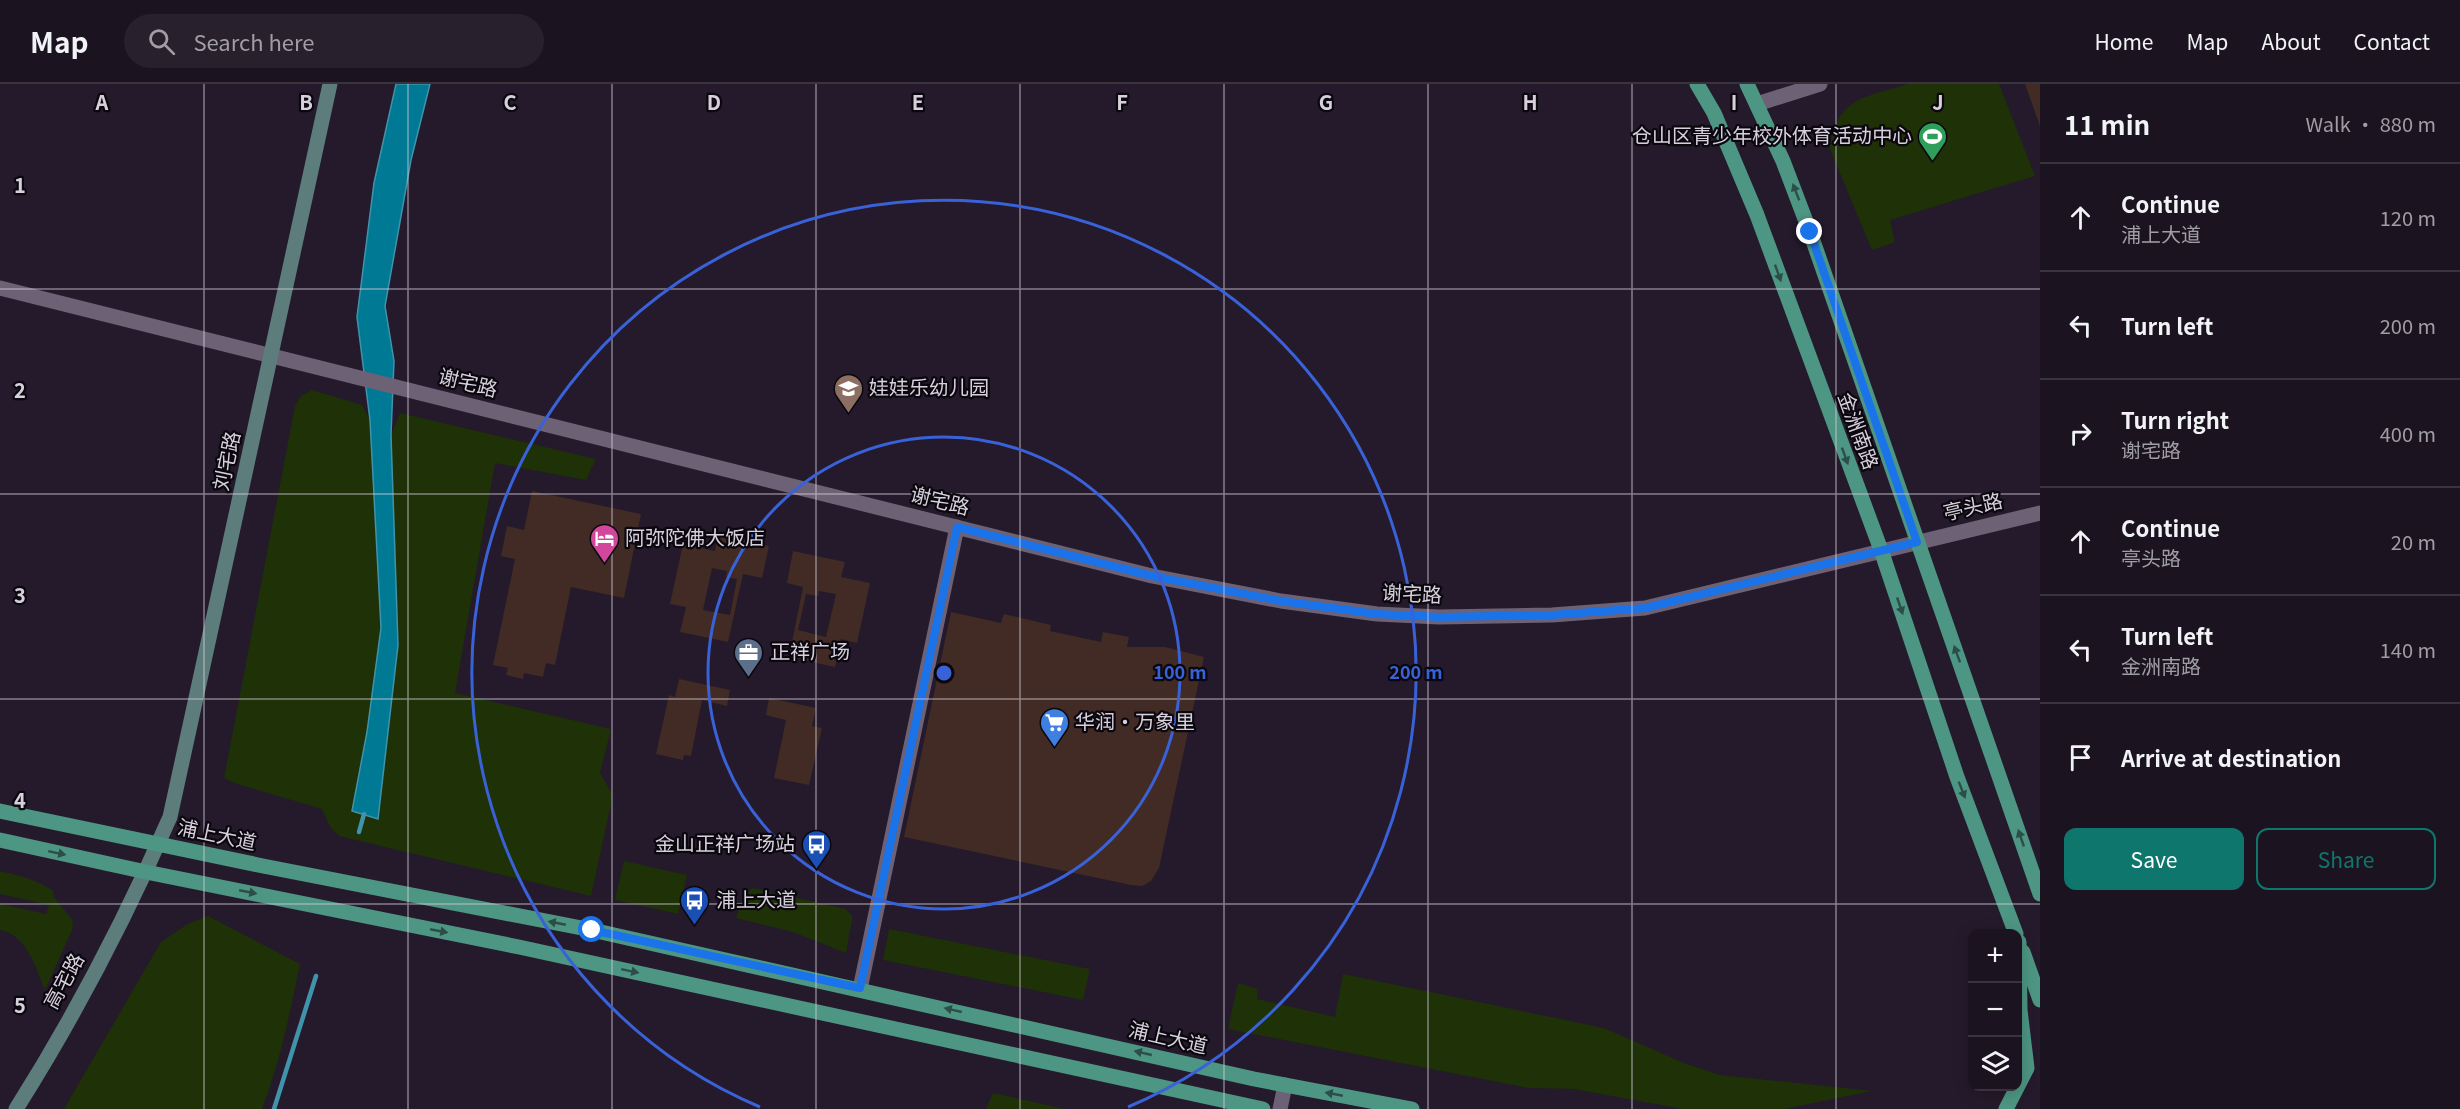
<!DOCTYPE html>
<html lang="en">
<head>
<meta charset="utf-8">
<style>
  :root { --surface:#1b1420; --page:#28212d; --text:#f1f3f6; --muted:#a09ea5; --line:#39333e; --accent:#0f766e }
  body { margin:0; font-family:Georgia,"Noto Sans SC",serif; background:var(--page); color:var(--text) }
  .controls { position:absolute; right:18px; bottom:18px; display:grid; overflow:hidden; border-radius:12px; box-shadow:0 3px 15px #0003 }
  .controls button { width:54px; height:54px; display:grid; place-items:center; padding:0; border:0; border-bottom:2px solid var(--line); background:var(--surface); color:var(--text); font:30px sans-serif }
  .stop { position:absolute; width:18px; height:18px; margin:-14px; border:4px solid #1a73e8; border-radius:50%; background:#fff }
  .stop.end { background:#1a73e8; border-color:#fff; box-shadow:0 2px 6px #0008 }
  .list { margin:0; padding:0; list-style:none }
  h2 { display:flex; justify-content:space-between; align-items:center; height:78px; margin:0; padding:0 24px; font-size:26px }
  h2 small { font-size:20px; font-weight:400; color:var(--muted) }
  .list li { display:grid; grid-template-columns:39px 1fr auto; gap:18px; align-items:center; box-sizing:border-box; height:108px; padding:0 24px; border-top:2px solid var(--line) }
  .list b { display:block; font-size:22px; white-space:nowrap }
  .list p { margin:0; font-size:20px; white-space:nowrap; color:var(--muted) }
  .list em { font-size:20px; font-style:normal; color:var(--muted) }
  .actions { display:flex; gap:12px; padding:18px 24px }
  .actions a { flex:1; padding:14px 0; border:2px solid var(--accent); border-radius:12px; text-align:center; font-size:21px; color:var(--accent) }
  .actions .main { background:var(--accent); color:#fff }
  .icon { flex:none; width:33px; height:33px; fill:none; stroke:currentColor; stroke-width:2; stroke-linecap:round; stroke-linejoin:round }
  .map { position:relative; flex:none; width:2040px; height:1025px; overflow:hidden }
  header { display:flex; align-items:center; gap:36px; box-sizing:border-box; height:84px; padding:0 30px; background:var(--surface); border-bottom:2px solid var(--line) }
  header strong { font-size:28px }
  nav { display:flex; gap:33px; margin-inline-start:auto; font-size:21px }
  .search { width:420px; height:54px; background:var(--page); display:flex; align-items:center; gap:15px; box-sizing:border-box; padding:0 21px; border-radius:33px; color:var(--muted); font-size:22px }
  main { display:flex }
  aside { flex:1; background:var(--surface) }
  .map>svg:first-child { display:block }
  .green { fill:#1e3107 }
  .water { fill:#007994; stroke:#4093aa; stroke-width:1.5 }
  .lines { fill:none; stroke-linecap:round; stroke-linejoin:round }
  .stream { stroke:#4093aa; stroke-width:4.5 }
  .building { fill:#412b24; fill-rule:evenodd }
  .minor { stroke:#6d6176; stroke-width:15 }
  .tertiary { stroke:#6d6176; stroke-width:15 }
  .secondary { stroke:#5d7c7c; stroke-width:15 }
  .primary { stroke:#4d9683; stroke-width:15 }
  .oneway { fill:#2c4e48 }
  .route { stroke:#1a73e8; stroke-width:8 }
  .grid { fill:none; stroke:#d7d0dc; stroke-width:1.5; stroke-opacity:0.55 }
  .ring { fill:none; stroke:#3962d9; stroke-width:3 }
  .labels { text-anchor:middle; stroke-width:4.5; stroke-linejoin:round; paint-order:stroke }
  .poi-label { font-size:20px; fill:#d7d0dc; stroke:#0b070e; text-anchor:start }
  .street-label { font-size:20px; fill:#d7d0dc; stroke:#0b070e }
  .grid-label { font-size:20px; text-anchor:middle; font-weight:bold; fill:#d7d0dc; stroke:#0b070e; stroke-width:4.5; stroke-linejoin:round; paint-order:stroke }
  .centre { fill:#3962d9; stroke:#0b070e; stroke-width:3 }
  .ring-label { font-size:18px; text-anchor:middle; font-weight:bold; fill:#3962d9; stroke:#0b070e; stroke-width:4.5; stroke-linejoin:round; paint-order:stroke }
</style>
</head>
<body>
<header>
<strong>Map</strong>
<div class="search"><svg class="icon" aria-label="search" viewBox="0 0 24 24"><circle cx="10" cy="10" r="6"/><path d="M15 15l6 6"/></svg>Search here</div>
<nav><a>Home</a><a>Map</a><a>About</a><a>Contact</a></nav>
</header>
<main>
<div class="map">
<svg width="2040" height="1025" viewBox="0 0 2040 1025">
  <rect width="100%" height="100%" fill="#241a2b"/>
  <g class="green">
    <path d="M1908,0H1999L2035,92L1890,136L1895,158L1872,166L1830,65C1837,12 1864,14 1908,0Z"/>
    <polygon points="312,306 362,321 370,336 381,544 367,648 352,726 378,734 391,351 400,329 596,375 586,396 495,379 455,609 611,645 600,689 612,710 611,720 591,812 339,752 330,743 322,725 237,700 224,694 295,322 301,312"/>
    <polygon points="624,777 687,791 678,830 615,816"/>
    <path d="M0,787C19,792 37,795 53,807L54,813L73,837L72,846L45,906C36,884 27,851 0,846V820L46,830L49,821L0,810Z"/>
    <polygon points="753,804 846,825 852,832 852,836 846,869 793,848 736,834 744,809"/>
    <path d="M208,832L300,880C290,929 280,978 262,1025H64L161,858L186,841Z"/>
    <polygon points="889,845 1090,885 1083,916 883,876"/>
    <polygon points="1343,890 1604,944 1684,979 1720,991 1872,1007 1784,1025 1683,1025 1574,1005 1528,1004 1228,945 1238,899 1258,905 1257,915 1335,933"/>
    <polygon points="993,1009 1065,1025 986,1025"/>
  </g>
  <polygon class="water" points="396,0 430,0 411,76 385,222 394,277 391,351 398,561 378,735 352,727 367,648 381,544 370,336 357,233 374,99"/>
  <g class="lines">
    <g class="stream">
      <polyline points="359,748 364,730"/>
      <polyline points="274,1025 316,892"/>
    </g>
  </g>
  <g class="building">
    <polygon points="2025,0 2040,0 2040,42"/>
    <polygon points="532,407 641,430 624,514 571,503 555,581 546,579 543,593 524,589 523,595 506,591 508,584 493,581 515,475 501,472 507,442 524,446"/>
    <path d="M718,451L769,462L762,494L743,490L728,558L680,548L686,523L670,520L683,460L715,467ZM712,484L727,487L726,493L737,495L730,531L703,526Z"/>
    <path d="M793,467L845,478L841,493L870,499L857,559L841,555L835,583L789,573L803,503L787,499ZM819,507L836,510L826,553L798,546L806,510L818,512Z"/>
    <polygon points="951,528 1001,539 1004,530 1051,541 1050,547 1101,558 1103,548 1129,553 1127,563 1165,563 1204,573 1159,784 1151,797 1142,802 1131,801 904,753"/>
    <polygon points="679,595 730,606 727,622 702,616 691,672 684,671 683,676 656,670 669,611 675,613"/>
    <polygon points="769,614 816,624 812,642 822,644 809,701 774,694 786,636 766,631"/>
  </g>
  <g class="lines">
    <polyline class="minor" points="860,905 957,443"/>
    <g class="tertiary">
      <polyline points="1757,20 1820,0"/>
      <polyline points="0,204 1152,492 1281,517 1377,530 1439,533 1552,531 1645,524 2040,429"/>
      <polyline points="1280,1025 1285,1001"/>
    </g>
    <path class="secondary" d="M16,1025C73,935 127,831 170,733L330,0"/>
    <g class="primary">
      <polyline points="1697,0 1714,29 1757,131 1881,466 1957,693 2016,850"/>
      <polyline points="1747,0 1783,77 1810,148 2040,810"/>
      <polyline points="0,727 263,782 592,846 1254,995 1412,1025"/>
      <polyline points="0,756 146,788 519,863 1263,1025"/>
      <polyline points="2023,868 2040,916"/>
      <polyline points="2006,1025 2027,984 2020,926 2019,858"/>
    </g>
  </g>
  <defs><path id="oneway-solid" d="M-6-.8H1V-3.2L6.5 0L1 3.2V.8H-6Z" transform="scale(1.5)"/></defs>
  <g class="oneway">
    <use href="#oneway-solid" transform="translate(1796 108) rotate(-111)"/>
    <use href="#oneway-solid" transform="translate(1778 189) rotate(70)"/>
    <use href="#oneway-solid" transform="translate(1845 372) rotate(70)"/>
    <use href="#oneway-solid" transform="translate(1900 522) rotate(71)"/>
    <use href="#oneway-solid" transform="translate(1957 570) rotate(-110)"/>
    <use href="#oneway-solid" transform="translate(1962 706) rotate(69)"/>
    <use href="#oneway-solid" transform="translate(2021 754) rotate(-109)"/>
    <use href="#oneway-solid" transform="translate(57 769) rotate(12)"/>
    <use href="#oneway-solid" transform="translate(248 808) rotate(11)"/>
    <use href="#oneway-solid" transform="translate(557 839) rotate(-169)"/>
    <use href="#oneway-solid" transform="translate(439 847) rotate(11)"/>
    <use href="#oneway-solid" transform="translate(630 887) rotate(12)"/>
    <use href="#oneway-solid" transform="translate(953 926) rotate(-167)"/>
    <use href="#oneway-solid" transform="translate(1143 969) rotate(-167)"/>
    <use href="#oneway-solid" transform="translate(1334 1010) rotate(-169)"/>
  </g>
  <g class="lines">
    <polyline class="route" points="592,846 860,904 957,443 1152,492 1281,517 1377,530 1439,533 1552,531 1645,524 1917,458 1810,148"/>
  </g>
  <path class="grid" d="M204,0V1025M408,0V1025M612,0V1025M816,0V1025M1020,0V1025M1224,0V1025M1428,0V1025M1632,0V1025M1836,0V1025M0,205H2040M0,410H2040M0,615H2040M0,820H2040"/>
  <g class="ring">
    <circle cx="944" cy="589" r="236"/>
    <path d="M760 1023A472 472 0 1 1 1128 1023"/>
  </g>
  <defs>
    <symbol id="stadium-pin" viewBox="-11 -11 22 30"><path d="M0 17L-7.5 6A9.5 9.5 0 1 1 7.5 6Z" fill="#2e9e5b" stroke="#0b070e"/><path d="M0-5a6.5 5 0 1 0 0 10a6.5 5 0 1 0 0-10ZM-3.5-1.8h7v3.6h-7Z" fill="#fff"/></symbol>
    <symbol id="school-pin" viewBox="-11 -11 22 30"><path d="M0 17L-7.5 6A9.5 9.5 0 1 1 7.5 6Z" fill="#8d6e63" stroke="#0b070e"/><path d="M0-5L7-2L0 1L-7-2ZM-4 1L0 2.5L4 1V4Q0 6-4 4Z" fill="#fff"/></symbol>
    <symbol id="hotel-pin" viewBox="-11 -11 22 30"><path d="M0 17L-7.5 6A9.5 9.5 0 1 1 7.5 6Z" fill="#d1479c" stroke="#0b070e"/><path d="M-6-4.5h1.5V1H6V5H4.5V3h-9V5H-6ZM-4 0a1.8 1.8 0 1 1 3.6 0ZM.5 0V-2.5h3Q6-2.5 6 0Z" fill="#fff"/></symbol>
    <symbol id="office-pin" viewBox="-11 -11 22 30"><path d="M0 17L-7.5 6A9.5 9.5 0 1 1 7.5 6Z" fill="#5c6f8a" stroke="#0b070e"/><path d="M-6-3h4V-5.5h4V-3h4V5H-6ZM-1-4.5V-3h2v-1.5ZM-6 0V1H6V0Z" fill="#fff"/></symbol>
    <symbol id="supermarket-pin" viewBox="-11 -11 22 30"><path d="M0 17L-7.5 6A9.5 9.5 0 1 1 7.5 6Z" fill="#3f7fe0" stroke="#0b070e"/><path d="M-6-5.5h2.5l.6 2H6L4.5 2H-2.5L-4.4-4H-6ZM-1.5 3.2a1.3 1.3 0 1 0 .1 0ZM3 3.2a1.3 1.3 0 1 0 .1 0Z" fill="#fff"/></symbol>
    <symbol id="bus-pin" viewBox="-11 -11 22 30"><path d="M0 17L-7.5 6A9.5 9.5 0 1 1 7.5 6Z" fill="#1a4fb4" stroke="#0b070e"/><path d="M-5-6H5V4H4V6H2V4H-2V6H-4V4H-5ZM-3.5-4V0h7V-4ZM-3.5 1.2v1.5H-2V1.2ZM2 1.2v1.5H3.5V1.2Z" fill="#fff"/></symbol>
  </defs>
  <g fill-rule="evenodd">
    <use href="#stadium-pin" x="1916" y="36" width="33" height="45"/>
    <use href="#school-pin" x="832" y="288" width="33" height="45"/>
    <use href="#hotel-pin" x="588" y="438" width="33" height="45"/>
    <use href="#office-pin" x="732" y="552" width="33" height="45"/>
    <use href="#supermarket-pin" x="1038" y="622" width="33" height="45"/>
    <use href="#bus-pin" x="800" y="744" width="33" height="45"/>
    <use href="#bus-pin" x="678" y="800" width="33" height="45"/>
  </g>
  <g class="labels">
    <g class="poi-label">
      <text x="1912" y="59" text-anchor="end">仓山区青少年校外体育活动中心</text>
      <text x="869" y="311">娃娃乐幼儿园</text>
      <text x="625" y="461">阿弥陀佛大饭店</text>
      <text x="770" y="575">正祥广场</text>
      <text x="1075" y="645">华润·万象里</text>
      <text x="795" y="767" text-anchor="end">金山正祥广场站</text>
      <text x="716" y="823">浦上大道</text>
    </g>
    <g class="street-label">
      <text transform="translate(468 299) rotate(14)" y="7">谢宅路</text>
      <text transform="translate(1858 347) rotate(70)" y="7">金洲南路</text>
      <text transform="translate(227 377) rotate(-78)" y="7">刘宅路</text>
      <text transform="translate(940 417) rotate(14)" y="7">谢宅路</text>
      <text transform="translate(1973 423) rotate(-13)" y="7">亭头路</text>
      <text transform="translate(1412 510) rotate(3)" y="7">谢宅路</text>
      <text transform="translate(217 751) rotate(12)" y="7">浦上大道</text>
      <text transform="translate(64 897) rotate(-61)" y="7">高宅路</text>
      <text transform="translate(1168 954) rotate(13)" y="7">浦上大道</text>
    </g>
  </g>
  <g class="grid-label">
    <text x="102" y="26">A</text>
    <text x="306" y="26">B</text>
    <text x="510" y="26">C</text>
    <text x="714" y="26">D</text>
    <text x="918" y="26">E</text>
    <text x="1122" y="26">F</text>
    <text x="1326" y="26">G</text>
    <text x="1530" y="26">H</text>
    <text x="1734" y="26">I</text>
    <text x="1938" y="26">J</text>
    <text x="20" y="109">1</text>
    <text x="20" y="314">2</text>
    <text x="20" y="519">3</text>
    <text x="20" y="724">4</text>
    <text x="20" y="929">5</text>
  </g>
  <circle cx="944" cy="589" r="9" class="centre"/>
  <g class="ring-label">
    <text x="1180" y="595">100 m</text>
    <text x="1416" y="595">200 m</text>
  </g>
</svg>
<div class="controls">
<button>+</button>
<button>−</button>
<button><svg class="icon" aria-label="layers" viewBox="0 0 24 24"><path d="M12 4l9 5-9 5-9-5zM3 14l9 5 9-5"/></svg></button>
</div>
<div class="stop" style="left:592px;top:846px"></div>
<div class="stop end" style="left:1810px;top:148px"></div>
</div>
<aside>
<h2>11 min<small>Walk · 880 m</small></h2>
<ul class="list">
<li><svg class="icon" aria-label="ahead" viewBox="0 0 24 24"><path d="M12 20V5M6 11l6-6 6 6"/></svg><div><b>Continue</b><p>浦上大道</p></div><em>120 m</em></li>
<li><svg class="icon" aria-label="left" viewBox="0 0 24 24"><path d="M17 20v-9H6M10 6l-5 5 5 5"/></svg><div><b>Turn left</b></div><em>200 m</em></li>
<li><svg class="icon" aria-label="right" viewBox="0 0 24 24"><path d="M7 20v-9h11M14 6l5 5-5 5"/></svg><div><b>Turn right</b><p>谢宅路</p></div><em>400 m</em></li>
<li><svg class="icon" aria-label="ahead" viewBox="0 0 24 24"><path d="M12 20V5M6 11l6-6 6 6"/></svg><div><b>Continue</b><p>亭头路</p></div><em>20 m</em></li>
<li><svg class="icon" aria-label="left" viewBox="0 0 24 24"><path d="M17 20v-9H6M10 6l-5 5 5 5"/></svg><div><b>Turn left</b><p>金洲南路</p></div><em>140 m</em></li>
<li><svg class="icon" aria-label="arrive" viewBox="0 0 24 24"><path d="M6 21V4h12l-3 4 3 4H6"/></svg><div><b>Arrive at destination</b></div></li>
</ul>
<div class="actions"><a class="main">Save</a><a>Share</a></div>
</aside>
</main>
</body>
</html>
